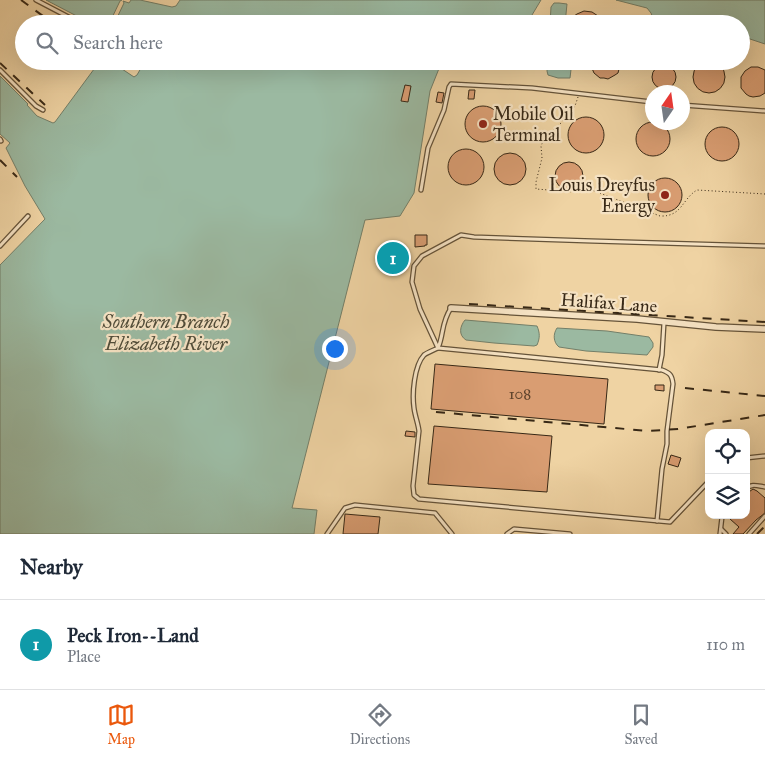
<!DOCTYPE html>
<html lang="en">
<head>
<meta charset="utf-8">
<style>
  :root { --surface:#fff; --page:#f2f2f3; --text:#1f2937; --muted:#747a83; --line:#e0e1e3; --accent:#ea580c }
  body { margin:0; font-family:"IM FELL Great Primer",serif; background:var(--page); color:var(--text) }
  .controls { position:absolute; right:15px; bottom:15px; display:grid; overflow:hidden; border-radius:10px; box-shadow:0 5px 20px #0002 }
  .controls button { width:45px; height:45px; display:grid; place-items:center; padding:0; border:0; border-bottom:1px solid var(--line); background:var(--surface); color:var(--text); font:25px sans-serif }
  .compass { position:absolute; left:645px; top:85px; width:45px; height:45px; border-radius:50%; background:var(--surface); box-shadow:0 5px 20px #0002; rotate:13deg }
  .you { position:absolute; left:334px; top:348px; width:18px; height:18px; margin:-12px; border:4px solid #fff; border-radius:50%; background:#1a73e8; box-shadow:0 0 0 8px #1a73e833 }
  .badge { display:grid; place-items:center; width:32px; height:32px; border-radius:50%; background:var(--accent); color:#fff; font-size:16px; font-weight:700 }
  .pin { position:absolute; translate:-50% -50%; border:2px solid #fff; box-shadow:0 1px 5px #0006 }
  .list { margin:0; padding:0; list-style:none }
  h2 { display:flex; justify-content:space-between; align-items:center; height:65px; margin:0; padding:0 20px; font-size:21px }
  h2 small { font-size:16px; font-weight:400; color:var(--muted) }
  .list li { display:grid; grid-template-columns:32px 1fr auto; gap:15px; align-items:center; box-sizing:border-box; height:90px; padding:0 20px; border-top:1px solid var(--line) }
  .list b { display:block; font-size:19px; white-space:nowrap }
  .list p { margin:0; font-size:16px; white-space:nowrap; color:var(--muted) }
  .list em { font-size:16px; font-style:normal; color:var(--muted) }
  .icon { flex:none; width:28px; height:28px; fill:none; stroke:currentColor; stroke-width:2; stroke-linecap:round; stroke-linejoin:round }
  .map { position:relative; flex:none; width:765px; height:534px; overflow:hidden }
  .search { position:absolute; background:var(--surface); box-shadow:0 5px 20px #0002; left:15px; right:15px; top:15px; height:55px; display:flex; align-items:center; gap:12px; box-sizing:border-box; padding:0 18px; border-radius:28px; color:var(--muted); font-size:19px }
  .sheet { height:155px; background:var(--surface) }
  nav { display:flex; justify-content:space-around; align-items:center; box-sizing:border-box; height:70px; border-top:1px solid var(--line); background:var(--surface); font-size:14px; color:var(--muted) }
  nav a { display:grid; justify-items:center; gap:2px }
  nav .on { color:var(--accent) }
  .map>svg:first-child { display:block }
  .water { fill:#9bb9a1; stroke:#737f69 }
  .building { fill:#d99d72; stroke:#372816 }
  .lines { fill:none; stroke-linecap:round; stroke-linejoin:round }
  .lane-casing { stroke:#655339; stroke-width:5.5 }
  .street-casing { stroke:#655339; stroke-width:8 }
  .path { stroke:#372816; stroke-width:1; stroke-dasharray:1 2.5; stroke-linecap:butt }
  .lane { stroke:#f5e2c3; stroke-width:3 }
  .street { stroke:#f5e2c3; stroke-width:5.5 }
  .rail { stroke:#372816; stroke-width:2; stroke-dasharray:9 9; stroke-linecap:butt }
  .poi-dot { fill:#8f2418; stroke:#f5e2c3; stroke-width:2 }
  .labels { text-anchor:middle; stroke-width:4.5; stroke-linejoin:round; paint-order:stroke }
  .number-label { font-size:15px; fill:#60452d }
  .poi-label { font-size:18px; fill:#372816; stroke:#f5e2c3; text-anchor:start }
  .street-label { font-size:18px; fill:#372816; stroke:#f5e2c3 }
  .water-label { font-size:19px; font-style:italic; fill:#504c39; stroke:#f5e2c3 }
</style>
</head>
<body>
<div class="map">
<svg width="765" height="534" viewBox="0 0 765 534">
  <rect width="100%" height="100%" fill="#efd3a3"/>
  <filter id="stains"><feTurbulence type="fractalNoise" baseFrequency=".004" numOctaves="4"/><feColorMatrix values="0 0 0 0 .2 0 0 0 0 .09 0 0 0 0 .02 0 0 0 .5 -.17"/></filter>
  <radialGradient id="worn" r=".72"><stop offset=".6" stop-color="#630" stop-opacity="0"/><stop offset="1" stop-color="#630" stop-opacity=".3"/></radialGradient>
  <g class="water">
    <polygon points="46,0 122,0 120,1 109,24 92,24"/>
    <polygon points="131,0 140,0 172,7 176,6 180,0 541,0 529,20 525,24 114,24 124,3 123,1 129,3"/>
    <polygon points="616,0 765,0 765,44 741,36 741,24 655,24 651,13 647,8"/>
    <polygon points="554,3 559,3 567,4 565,24 550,24 551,7"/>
    <polygon points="100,61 110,61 134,77 137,75 141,68 134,61 442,61 430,91 414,193 400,216 365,220 292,508 317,510 314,534 0,534 0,265 45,219 25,186 6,148 10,143 0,134 0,76 28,104 27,105 37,116 53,123 55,122"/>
    <polygon points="548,61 572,61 570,78 558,78 548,75 547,71"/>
    <path d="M465,320L537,326C540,333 540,338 537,345L534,346L494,343L466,340C458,335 460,326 465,320Z"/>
    <path d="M557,328L607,331L649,337L653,343V347L647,355L586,351L559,347C553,342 553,334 557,328Z"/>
  </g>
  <g class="building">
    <polygon points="584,11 592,12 598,16 601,24 571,24 574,16 577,14"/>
    <polygon points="622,19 638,22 638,24 610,24 609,23"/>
    <polygon points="591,61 620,61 620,65 618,73 615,75 608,79 604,78 600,78 594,73 591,66"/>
    <circle cx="709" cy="77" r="16"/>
    <circle cx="664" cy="77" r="12"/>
    <polygon points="751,67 758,67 765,70 765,93 760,96 753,97 749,96 746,94 741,88 741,77 745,71"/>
    <polygon points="405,85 411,86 408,102 401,101"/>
    <polygon points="469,90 475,90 474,99 468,99"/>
    <polygon points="438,92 444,93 442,103 436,102"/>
    <circle cx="483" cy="124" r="18"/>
    <circle cx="586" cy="135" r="18"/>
    <circle cx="653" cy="139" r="17"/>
    <circle cx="722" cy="144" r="17"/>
    <circle cx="466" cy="167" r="18"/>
    <circle cx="510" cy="169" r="16"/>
    <circle cx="569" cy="176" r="14"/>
    <circle cx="665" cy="195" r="17"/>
    <polygon points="415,235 427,235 427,245 425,245 425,246 415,247"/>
    <polygon points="388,250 400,251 399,265 387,264"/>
    <polygon points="435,364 608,379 604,424 431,409"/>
    <polygon points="655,385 664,385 664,391 655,390"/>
    <polygon points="434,426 552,436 547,492 428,484"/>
    <polygon points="406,431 415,432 415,437 405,436"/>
    <polygon points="671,455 681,458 678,467 668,464"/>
    <polygon points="753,489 757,491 765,498 765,513 756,520 743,534 733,534 739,527 730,519 734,515 746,515 746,494"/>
    <polygon points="345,514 380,517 378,534 343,534"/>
  </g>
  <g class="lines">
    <defs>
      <g id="lane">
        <polyline points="36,0 80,23"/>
        <polyline points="0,70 36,106 43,110"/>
        <polyline points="682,105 765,111"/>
        <polyline points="0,139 1,141"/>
        <polyline points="421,190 428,148 444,110 449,87 451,84 532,88 652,102"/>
        <polyline points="0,246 28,216"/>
        <path d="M451,308C441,323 444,334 438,348C434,350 428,352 424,355C414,366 412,394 414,408C415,416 418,423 419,431L413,486L414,495L419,499L670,522L709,481"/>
        <polyline points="659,370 662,355 664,323"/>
        <polyline points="746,458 765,456"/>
        <path d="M746,489C751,483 758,486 765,487"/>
        <path d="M657,521L662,469L667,444V431L673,384C672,375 670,373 662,370L438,348L420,309L412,282L414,266L422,256L461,235L474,237L592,241L765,246"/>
        <polyline points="721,529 726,534"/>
        <polyline points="327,534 345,508 355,505 435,513 452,534"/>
        <polyline points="507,534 514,529 570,534"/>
        <polyline points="720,534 722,517 723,515"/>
        <polyline points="749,534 765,516"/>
      </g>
      <polyline id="street" points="451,308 637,319 716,327 765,329"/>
    </defs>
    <use href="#lane" class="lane-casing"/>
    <use href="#street" class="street-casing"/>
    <path class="path" d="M578,97L575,106L561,123L544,139L541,146L542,158L536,182V189L574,192L589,189L660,216C682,217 682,199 697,190L765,194"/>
    <use href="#lane" class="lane"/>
    <use href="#street" class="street"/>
    <g class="rail">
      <polyline points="21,0 54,24"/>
      <polyline points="0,63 45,105"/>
      <polyline points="0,160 17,177"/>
      <polyline points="469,304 765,322"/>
      <polyline points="685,388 765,396"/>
      <polyline points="436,412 648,431 678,429 765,415"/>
      <polyline points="757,534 765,526"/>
    </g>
  </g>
  <g class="poi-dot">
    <circle cx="483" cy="124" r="5"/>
    <circle cx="665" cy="195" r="5"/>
  </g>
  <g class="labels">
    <g class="number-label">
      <text x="520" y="399">108</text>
    </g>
    <g class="poi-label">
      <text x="493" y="120">Mobile Oil<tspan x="493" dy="21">Terminal</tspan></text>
      <text x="655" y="191" text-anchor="end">Louis Dreyfus<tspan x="655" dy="21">Energy</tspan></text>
    </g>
    <g class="street-label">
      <text transform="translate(609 303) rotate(4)" y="6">Halifax Lane</text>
    </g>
    <g class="water-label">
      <text x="166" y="328">Southern Branch<tspan x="166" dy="22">Elizabeth River</tspan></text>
    </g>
  </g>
  <rect width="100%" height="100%" filter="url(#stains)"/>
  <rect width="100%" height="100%" fill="url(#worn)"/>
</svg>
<div class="controls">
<button><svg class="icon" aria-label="locate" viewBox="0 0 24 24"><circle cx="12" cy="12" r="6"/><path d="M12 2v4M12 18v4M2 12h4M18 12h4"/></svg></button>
<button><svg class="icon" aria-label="layers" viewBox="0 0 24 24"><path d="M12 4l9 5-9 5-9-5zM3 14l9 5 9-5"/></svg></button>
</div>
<svg class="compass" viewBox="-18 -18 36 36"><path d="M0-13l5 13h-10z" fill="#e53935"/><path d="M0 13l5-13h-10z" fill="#747a83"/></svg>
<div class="you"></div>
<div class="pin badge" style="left:393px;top:258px;background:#0f9aa8">1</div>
<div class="search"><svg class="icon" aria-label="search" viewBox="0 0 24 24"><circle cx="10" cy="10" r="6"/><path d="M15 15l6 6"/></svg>Search here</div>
</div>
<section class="sheet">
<h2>Nearby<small></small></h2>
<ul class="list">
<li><span class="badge" style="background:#0f9aa8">1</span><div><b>Peck Iron--Land</b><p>Place</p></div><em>110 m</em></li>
</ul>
</section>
<nav>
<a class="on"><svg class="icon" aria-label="map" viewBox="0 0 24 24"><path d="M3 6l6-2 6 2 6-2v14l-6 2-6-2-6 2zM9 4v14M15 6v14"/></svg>Map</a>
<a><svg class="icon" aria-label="directions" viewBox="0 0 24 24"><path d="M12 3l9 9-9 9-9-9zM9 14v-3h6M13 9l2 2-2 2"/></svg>Directions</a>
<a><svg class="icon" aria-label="saved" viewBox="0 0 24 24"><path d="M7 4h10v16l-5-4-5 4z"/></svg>Saved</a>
</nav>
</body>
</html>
